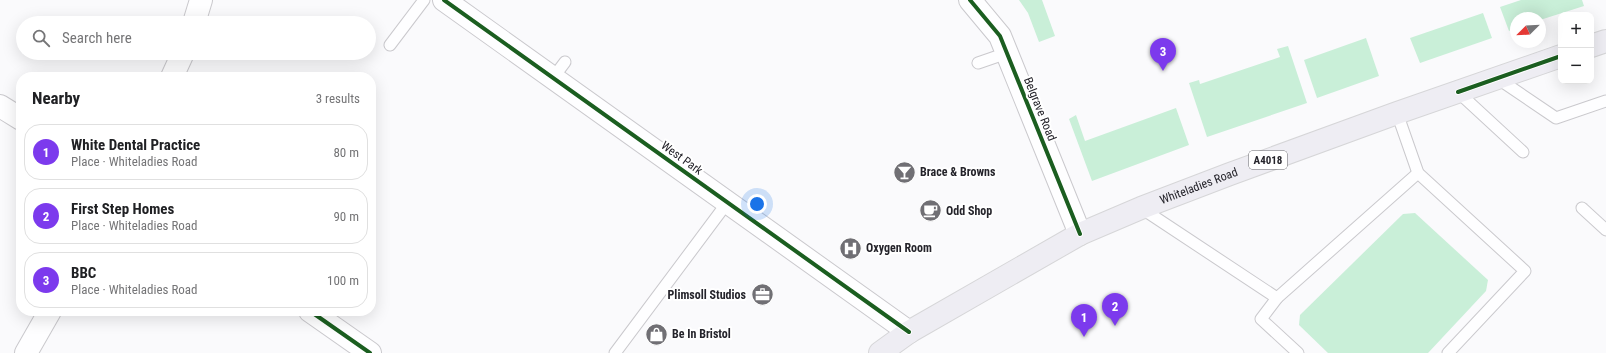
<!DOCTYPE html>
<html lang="en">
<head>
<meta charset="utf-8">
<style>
  :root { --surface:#fff; --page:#f6f6f6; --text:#202124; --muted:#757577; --line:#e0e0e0; --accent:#7c3aed }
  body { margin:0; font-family:"Roboto Condensed",sans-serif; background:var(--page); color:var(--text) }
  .controls { position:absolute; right:12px; top:12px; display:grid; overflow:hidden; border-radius:8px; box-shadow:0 4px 16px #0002 }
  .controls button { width:36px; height:36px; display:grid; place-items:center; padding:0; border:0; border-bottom:1px solid var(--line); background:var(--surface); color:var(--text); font:20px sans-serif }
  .compass { position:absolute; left:1510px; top:12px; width:36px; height:36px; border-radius:50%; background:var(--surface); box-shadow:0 4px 16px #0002; rotate:246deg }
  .you { position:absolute; left:757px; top:204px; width:14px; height:14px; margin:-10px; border:3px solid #fff; border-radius:50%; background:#1a73e8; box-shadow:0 0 0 6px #1a73e833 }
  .badge { display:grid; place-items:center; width:26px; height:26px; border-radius:50%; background:var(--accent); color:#fff; font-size:13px; font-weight:700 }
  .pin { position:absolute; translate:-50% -33px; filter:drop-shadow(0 1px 2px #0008) }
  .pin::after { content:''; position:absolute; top:21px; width:14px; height:12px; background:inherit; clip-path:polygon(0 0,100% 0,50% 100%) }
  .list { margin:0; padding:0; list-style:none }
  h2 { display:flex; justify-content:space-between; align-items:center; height:52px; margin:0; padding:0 16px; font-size:17px }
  h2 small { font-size:13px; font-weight:400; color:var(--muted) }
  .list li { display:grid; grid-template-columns:26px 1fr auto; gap:12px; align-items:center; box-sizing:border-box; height:56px; margin:0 8px 8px; padding:0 8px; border:1px solid var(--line); border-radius:16px }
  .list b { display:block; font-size:15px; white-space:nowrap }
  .list p { margin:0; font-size:13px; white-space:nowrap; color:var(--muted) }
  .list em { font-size:13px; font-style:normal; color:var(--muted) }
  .icon { flex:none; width:22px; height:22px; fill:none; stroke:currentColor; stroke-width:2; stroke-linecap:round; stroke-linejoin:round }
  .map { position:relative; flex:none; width:1606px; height:353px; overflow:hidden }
  .search { position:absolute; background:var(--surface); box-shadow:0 4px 16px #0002; left:16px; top:16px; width:360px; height:44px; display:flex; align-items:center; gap:10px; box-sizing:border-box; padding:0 14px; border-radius:22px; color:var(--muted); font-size:15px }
  .panel { position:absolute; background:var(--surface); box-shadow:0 4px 16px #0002; left:16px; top:72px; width:360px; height:244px; border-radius:16px }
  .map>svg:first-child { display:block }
  .green { fill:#c9efd8 }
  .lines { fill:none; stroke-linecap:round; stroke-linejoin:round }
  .service-casing { stroke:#cac9cd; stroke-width:13 }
  .minor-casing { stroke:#cac9cd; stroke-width:24 }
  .tertiary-casing { stroke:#cac9cd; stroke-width:24 }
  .primary-casing { stroke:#d6d6d8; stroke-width:24 }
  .service { stroke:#fefeff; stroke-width:11 }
  .minor { stroke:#fefeff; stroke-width:22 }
  .tertiary { stroke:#fefeff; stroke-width:22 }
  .primary { stroke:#eeedf3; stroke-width:22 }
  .cycleway-casing { stroke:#fff; stroke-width:6 }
  .cycleway { stroke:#1b5e20; stroke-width:4 }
  .labels { text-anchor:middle; stroke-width:4; stroke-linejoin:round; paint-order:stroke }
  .shield { fill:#fff; stroke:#66666b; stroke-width:1 }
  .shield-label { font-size:11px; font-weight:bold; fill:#25242b }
  .street-label { font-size:12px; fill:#25242b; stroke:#fff }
  .poi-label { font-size:12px; font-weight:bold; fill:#25242b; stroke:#fff; text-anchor:start }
</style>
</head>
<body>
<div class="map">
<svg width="1606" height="353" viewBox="0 0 1606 353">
  <rect width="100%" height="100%" fill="#fafafc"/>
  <g class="green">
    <polygon points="1019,0 1042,0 1055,36 1039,42 1028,13"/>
    <polygon points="1521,0 1582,0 1584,6 1540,20 1540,18 1516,18 1516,28 1509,31 1500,7"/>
    <polygon points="1483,13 1492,38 1420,63 1410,38"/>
    <polygon points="1366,38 1379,76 1317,98 1304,60"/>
    <polygon points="1288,46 1307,103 1207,137 1189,83 1199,80 1200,84 1280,57 1277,49"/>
    <polygon points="1176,108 1189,145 1092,181 1069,119 1076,115 1085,141"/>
    <polygon points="1415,213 1488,280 1486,291 1428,353 1328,353 1299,325 1300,315 1403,214"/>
  </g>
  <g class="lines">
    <defs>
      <g id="service">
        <polyline points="390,45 424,0"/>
        <polyline points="978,63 1007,53"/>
        <polyline points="553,78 565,62"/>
        <polyline points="1497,78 1556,118 1606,101"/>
        <polyline points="1458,92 1523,152"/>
        <polyline points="1397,113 1418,173 1525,271 1448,353"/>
        <polyline points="1141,208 1277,298 1261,319 1298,353"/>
        <polyline points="1582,208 1606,230"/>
        <polyline points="1277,298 1418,173"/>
        <polyline points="615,353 727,203"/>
      </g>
      <g id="minor">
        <polyline points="444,0 909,332"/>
        <polyline points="970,0 1000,36 1080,234"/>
        <polyline points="0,106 21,119"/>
        <polyline points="310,311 370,353"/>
        <polyline points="26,353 50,311"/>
      </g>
      <g id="tertiary">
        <polyline points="194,23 201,0"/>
        <polyline points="172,77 183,53"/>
      </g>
      <g id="primary">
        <polyline points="1591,46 1606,41"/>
        <path id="s1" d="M880,353L909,332L1080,234L1141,208L1230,174L1397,113L1561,56"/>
      </g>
    </defs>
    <use href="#service" class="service-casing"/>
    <use href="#minor" class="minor-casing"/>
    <use href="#tertiary" class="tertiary-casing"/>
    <use href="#primary" class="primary-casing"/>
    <use href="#service" class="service"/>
    <use href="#minor" class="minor"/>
    <use href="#tertiary" class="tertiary"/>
    <use href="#primary" class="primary"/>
    <defs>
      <g id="cycleway">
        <polyline points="444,0 909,332"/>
        <polyline points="970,0 1000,36 1080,234"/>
        <polyline points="1458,92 1561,56"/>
        <polyline points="310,311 370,353"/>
      </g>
    </defs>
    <use href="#cycleway" class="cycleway-casing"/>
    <use href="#cycleway" class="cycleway"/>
  </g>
  <defs>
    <symbol id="bar-disc" viewBox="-11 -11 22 22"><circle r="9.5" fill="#706f74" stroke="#fff"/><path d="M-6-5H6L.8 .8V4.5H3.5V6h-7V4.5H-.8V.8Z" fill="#fff"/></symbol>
    <symbol id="cafe-disc" viewBox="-11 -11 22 22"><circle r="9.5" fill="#706f74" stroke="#fff"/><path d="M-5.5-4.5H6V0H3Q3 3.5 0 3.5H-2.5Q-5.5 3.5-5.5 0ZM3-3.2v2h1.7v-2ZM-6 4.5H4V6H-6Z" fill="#fff"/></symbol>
    <symbol id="hospital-disc" viewBox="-11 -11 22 22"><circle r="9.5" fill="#706f74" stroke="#fff"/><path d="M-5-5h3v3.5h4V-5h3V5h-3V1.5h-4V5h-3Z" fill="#fff"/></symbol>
    <symbol id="office-disc" viewBox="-11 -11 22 22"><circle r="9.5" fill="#706f74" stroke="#fff"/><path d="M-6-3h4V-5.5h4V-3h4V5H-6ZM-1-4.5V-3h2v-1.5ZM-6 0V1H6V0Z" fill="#fff"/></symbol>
    <symbol id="shop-disc" viewBox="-11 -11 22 22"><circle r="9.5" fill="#706f74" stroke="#fff"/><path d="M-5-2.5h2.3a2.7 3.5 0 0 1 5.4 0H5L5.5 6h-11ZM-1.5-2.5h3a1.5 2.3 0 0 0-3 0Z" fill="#fff"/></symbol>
  </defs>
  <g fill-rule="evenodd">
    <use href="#bar-disc" x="892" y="160" width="25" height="25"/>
    <use href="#cafe-disc" x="918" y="198" width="25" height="25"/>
    <use href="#hospital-disc" x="838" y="236" width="25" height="25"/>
    <use href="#office-disc" x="750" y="282" width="25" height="25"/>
    <use href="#shop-disc" x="644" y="322" width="25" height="25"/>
  </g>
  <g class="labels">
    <rect class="shield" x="1249" y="151" width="38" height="18" rx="3"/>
    <g class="shield-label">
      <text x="1268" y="164">A4018</text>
    </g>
    <g class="street-label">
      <text transform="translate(1040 109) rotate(68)" y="4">Belgrave Road</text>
      <text transform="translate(682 158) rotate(36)" y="4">West Park</text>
      <text dy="4" stroke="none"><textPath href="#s1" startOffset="361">Whiteladies Road</textPath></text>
    </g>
    <g class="poi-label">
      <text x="920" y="176">Brace &amp; Browns</text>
      <text x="946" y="215">Odd Shop</text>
      <text x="866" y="252">Oxygen Room</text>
      <text x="746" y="299" text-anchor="end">Plimsoll Studios</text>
      <text x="672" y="338">Be In Bristol</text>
    </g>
  </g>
</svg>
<div class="controls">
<button>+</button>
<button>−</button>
</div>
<svg class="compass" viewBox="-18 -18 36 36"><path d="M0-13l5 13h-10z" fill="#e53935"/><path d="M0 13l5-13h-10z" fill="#757577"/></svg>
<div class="you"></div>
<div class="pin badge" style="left:1084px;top:337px">1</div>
<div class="pin badge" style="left:1115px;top:326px">2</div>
<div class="pin badge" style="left:1163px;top:71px">3</div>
<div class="search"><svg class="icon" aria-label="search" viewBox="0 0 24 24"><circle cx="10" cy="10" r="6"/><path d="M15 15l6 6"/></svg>Search here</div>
<section class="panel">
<h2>Nearby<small>3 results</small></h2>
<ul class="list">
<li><span class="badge">1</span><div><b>White Dental Practice</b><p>Place · Whiteladies Road</p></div><em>80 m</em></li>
<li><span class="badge">2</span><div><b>First Step Homes</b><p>Place · Whiteladies Road</p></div><em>90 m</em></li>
<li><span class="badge">3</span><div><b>BBC</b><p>Place · Whiteladies Road</p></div><em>100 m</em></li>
</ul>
</section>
</div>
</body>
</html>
